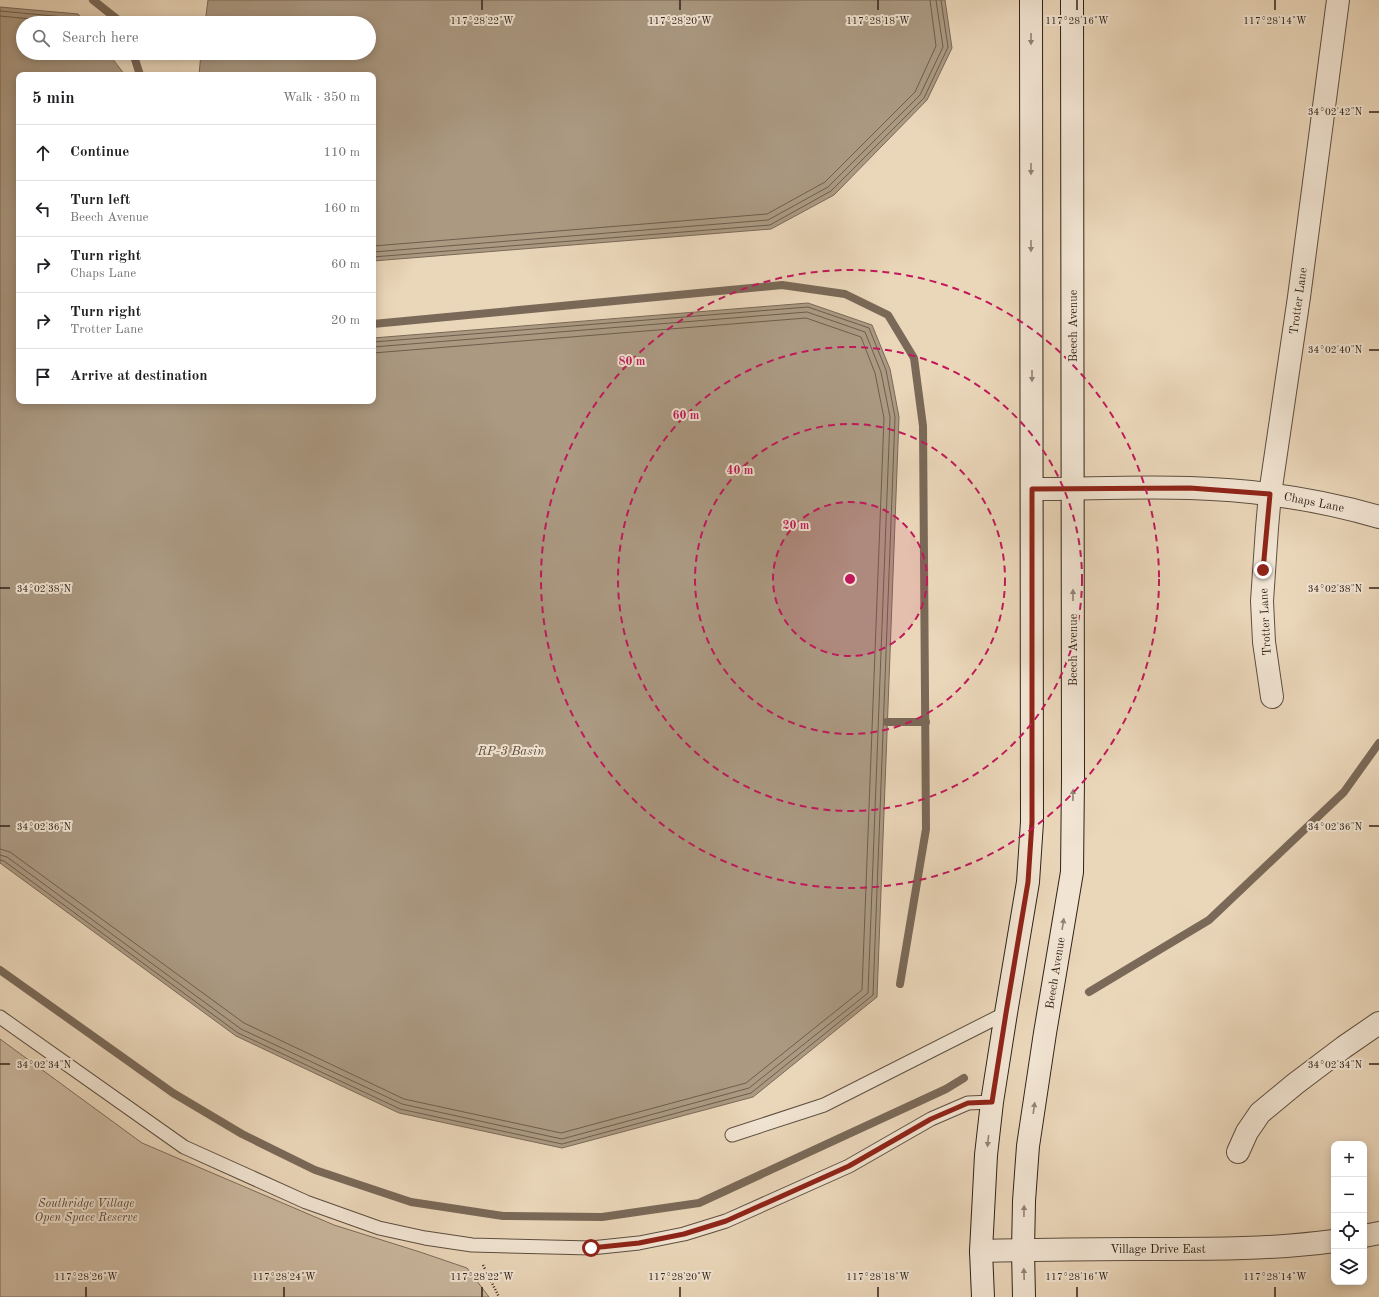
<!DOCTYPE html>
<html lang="en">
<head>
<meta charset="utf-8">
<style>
  :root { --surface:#fff; --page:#f2f2f2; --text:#202124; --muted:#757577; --line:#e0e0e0 }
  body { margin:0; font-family:"Old Standard TT",serif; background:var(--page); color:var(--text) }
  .controls { position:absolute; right:12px; bottom:12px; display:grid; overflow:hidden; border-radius:8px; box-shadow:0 2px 10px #0003 }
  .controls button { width:36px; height:36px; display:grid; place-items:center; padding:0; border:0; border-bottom:1px solid var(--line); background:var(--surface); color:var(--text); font:20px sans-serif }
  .stop { position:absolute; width:12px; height:12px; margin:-9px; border:3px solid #8f2418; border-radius:50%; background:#fff }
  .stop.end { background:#8f2418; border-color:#fff; box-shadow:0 1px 4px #0008 }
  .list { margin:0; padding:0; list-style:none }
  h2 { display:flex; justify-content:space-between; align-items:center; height:52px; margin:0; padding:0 16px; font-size:17px }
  h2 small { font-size:13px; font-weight:400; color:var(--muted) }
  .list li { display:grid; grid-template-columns:26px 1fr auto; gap:12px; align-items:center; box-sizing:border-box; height:56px; padding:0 16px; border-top:1px solid var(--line) }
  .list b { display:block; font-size:15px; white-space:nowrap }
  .list p { margin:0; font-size:13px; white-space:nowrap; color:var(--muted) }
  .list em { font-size:13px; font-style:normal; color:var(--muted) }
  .icon { flex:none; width:22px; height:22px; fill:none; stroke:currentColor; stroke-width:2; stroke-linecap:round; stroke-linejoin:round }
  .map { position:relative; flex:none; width:1379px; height:1297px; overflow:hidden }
  .search { position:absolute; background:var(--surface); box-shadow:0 2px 10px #0003; left:16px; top:16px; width:360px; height:44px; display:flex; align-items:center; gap:10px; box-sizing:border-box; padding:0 14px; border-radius:22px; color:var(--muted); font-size:15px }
  .panel { position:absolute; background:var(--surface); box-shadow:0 2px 10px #0003; left:16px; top:72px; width:360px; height:332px; border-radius:8px }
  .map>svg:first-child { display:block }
  .green { fill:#cab79e; stroke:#7d6c5b }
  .water { fill:#ab9982; stroke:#7a6958 }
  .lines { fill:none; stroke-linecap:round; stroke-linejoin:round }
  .shore { stroke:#6e5e4d; stroke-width:1 }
  .stream { stroke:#7a6958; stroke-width:8 }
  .lane-casing { stroke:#5e4f40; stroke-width:15 }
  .street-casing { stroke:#5e4f40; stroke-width:24 }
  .secondary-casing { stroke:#302218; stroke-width:24 }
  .path { stroke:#302218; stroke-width:2.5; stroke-dasharray:1 2; stroke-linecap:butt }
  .lane { stroke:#f1e4d2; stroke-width:13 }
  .street { stroke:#f1e4d2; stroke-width:22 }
  .secondary { stroke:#f1e4d2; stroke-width:22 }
  .oneway { fill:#908375 }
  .route { stroke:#8f2418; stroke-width:5 }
  .ticks { fill:none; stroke:#302218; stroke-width:1.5 }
  .ring { fill:none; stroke:#c2185b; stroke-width:2; stroke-dasharray:7 5 }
  .labels { text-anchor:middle; stroke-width:4; stroke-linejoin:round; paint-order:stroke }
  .street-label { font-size:12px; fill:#302218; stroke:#f1e4d2 }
  .park-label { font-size:12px; font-style:italic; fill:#56473a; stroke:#f1e4d2 }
  .water-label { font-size:13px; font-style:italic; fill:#5b4c3d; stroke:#f1e4d2 }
  .ticks-label { font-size:10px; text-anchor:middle; fill:#302218; stroke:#f1e4d2; stroke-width:4; stroke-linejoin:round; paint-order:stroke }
  .centre { fill:#c2185b; stroke:#f1e4d2; stroke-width:2 }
  .ring-label { font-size:12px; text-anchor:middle; font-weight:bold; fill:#c2185b; stroke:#f1e4d2; stroke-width:4; stroke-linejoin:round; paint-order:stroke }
</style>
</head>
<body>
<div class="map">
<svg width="1379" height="1297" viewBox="0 0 1379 1297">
  <rect width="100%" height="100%" fill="#ead6b9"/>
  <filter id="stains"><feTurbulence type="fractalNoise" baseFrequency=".005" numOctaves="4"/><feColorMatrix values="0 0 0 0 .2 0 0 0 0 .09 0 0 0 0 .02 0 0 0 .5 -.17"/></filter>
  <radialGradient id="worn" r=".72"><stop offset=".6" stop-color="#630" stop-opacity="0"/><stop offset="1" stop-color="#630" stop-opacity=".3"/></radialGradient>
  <polygon class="green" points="0,1039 142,1143 334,1225 420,1252 467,1268 489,1297 0,1297"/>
  <g class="water">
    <polygon points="208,0 945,0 952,48 927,100 834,195 771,229 373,261 373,75 199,75 201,53 369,53 369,23 205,23"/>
    <polygon points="0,7 78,14 85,23 23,23 23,53 108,53 125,75 19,75 19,401 373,401 373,338 808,303 872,325 890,369 899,417 877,997 753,1097 562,1148 399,1113 236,1036 0,863"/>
  </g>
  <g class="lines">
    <g class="shore">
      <polyline points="0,11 75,18 80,23"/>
      <polyline points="0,16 73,23"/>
      <polyline points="373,246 767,214 825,182 915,92 936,46 930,0"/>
      <polyline points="373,252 768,220 828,187 920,95 943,47 936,0"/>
      <polyline points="373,257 770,225 831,191 924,98 948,47 941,0"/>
      <polyline points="0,849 10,852 244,1023 404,1099 561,1133 746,1083 862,990 884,418 875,373 861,337 806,318 373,353"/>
      <polyline points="0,855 7,857 241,1029 402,1104 562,1139 749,1088 868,993 890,417 881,372 865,332 807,312 373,347"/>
      <polyline points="0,860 4,861 238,1033 400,1109 562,1144 751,1093 873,995 895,417 886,370 869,328 808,307 373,342"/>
    </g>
    <g class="stream">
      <polyline points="93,0 122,23"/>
      <polyline points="133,53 140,75"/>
      <polyline points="373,324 782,285 845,294 888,315 914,358 923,426 926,829 900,984"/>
      <polyline points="887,722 926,722"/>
      <polyline points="0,970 173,1093 242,1134 315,1170 411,1202 503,1216 602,1217 699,1203 946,1089 964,1078"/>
      <polyline points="1089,992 1209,920 1344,792 1379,743"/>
    </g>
    <defs>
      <g id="lane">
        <polyline points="0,1017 184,1147 306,1202 379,1228 425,1238 472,1245 591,1248 639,1243 684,1234 726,1221 849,1166 931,1119 968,1103 992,1102"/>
        <polyline points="732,1135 824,1105 1006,1013"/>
      </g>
      <g id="street">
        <path d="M1032,489C1085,489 1138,486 1190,488C1254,490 1318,499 1379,517"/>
        <polyline points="1272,697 1264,642 1262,601 1267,528 1270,494 1299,297 1338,0"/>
        <polyline points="1238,1152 1247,1132 1260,1113 1295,1084 1344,1047 1379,1023"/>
        <polyline points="1364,1236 1379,1233"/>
        <path d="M981,1251C1032,1250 1083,1249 1133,1249C1201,1249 1267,1250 1334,1241"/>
      </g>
      <g id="secondary">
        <polyline points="983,1297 981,1251 986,1155 992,1102 1006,1013 1028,882 1032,822 1031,0"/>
        <polyline points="1024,1297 1023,1250 1024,1201 1028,1146 1045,1033 1072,872 1073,778 1072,0"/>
      </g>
    </defs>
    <use href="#lane" class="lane-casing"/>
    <use href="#street" class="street-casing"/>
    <use href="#secondary" class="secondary-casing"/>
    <polyline class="path" points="483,1265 499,1297"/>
    <use href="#lane" class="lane"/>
    <use href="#street" class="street"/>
    <use href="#secondary" class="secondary"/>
  </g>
  <defs><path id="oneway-solid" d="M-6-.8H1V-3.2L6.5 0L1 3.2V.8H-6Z"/></defs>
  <g class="oneway">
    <use href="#oneway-solid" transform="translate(1031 39) rotate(90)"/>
    <use href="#oneway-solid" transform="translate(1031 169) rotate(90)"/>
    <use href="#oneway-solid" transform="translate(1031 246) rotate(90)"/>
    <use href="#oneway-solid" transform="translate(1032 376) rotate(90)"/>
    <use href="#oneway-solid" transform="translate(1073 595) rotate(-90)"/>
    <use href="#oneway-solid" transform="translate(1073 795) rotate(-89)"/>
    <use href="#oneway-solid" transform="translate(1063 924) rotate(-81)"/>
    <use href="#oneway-solid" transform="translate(1034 1108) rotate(-82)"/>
    <use href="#oneway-solid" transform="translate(988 1141) rotate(96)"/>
    <use href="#oneway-solid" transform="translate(1024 1211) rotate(-89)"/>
    <use href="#oneway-solid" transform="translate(1024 1274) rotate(-92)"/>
  </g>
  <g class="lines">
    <polyline class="route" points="591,1248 639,1243 684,1234 726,1221 849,1166 931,1119 968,1103 992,1102 1006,1013 1028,882 1032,822 1032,489 1190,488 1270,494 1263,570"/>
  </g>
  <path class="ticks" d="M482,0V10M680,0V10M878,0V10M1077,0V10M1275,0V10M1369,112H1379M1369,350H1379M0,588H10M1369,588H1379M0,826H10M1369,826H1379M0,1064H10M1369,1064H1379M86,1287V1297M284,1287V1297M482,1287V1297M680,1287V1297M878,1287V1297M1077,1287V1297M1275,1287V1297"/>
  <circle cx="850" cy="579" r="77" fill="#c2185b" fill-opacity=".12"/>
  <g class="ring">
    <circle cx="850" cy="579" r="77"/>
    <circle cx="850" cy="579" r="155"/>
    <circle cx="850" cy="579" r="232"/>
    <circle cx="850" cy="579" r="309"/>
  </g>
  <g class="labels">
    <g class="street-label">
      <text transform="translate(1298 301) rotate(-82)" y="4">Trotter Lane</text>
      <text transform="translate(1073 326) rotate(-90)" y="4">Beech Avenue</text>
      <text transform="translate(1314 502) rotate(11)" y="4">Chaps Lane</text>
      <text transform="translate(1265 622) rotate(-93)" y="4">Trotter Lane</text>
      <text transform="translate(1073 650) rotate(-90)" y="4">Beech Avenue</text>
      <text transform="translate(1055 973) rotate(-81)" y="4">Beech Avenue</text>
      <text x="1158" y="1253">Village Drive East</text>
    </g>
    <g class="park-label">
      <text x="86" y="1207">Southridge Village<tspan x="86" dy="14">Open Space Reserve</tspan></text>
    </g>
    <g class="water-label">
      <text x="511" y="755">RP-3 Basin</text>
    </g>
  </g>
  <g class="ticks-label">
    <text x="482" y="24">117°28'22"W</text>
    <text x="680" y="24">117°28'20"W</text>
    <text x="878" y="24">117°28'18"W</text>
    <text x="1077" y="24">117°28'16"W</text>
    <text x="1275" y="24">117°28'14"W</text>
    <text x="1335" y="115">34°02'42"N</text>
    <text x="1335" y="353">34°02'40"N</text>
    <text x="44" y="592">34°02'38"N</text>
    <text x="1335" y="592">34°02'38"N</text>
    <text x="44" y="830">34°02'36"N</text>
    <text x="1335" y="830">34°02'36"N</text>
    <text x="44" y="1068">34°02'34"N</text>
    <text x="1335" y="1068">34°02'34"N</text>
    <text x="86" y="1280">117°28'26"W</text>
    <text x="284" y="1280">117°28'24"W</text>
    <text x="482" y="1280">117°28'22"W</text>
    <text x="680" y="1280">117°28'20"W</text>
    <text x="878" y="1280">117°28'18"W</text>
    <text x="1077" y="1280">117°28'16"W</text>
    <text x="1275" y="1280">117°28'14"W</text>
  </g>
  <circle cx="850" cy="579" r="6" class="centre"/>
  <g class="ring-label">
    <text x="632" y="365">80 m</text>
    <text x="686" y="419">60 m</text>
    <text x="740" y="474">40 m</text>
    <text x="796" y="529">20 m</text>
  </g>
  <rect width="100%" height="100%" filter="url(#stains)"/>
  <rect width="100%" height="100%" fill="url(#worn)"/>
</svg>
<div class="controls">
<button>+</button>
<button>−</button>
<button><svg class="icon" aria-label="locate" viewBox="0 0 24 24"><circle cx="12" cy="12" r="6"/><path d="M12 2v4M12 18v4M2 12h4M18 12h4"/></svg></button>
<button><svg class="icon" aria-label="layers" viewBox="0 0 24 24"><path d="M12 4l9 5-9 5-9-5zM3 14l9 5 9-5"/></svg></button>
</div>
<div class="stop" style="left:591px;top:1248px"></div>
<div class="stop end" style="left:1263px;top:570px"></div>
<div class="search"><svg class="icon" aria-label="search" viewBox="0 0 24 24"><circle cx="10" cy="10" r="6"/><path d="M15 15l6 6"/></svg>Search here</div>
<section class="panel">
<h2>5 min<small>Walk · 350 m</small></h2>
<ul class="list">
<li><svg class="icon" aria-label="ahead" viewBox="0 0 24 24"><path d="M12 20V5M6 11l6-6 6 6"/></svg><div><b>Continue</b></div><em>110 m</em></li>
<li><svg class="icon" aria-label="left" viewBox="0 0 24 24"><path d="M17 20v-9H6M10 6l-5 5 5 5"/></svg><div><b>Turn left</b><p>Beech Avenue</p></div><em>160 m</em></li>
<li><svg class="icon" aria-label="right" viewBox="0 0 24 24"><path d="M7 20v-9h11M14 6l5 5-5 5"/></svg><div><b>Turn right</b><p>Chaps Lane</p></div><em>60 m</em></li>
<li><svg class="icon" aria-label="right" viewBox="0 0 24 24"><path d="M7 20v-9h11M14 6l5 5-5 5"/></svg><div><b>Turn right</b><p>Trotter Lane</p></div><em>20 m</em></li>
<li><svg class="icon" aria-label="arrive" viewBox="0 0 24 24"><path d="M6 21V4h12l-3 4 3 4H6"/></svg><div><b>Arrive at destination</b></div></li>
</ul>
</section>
</div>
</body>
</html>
